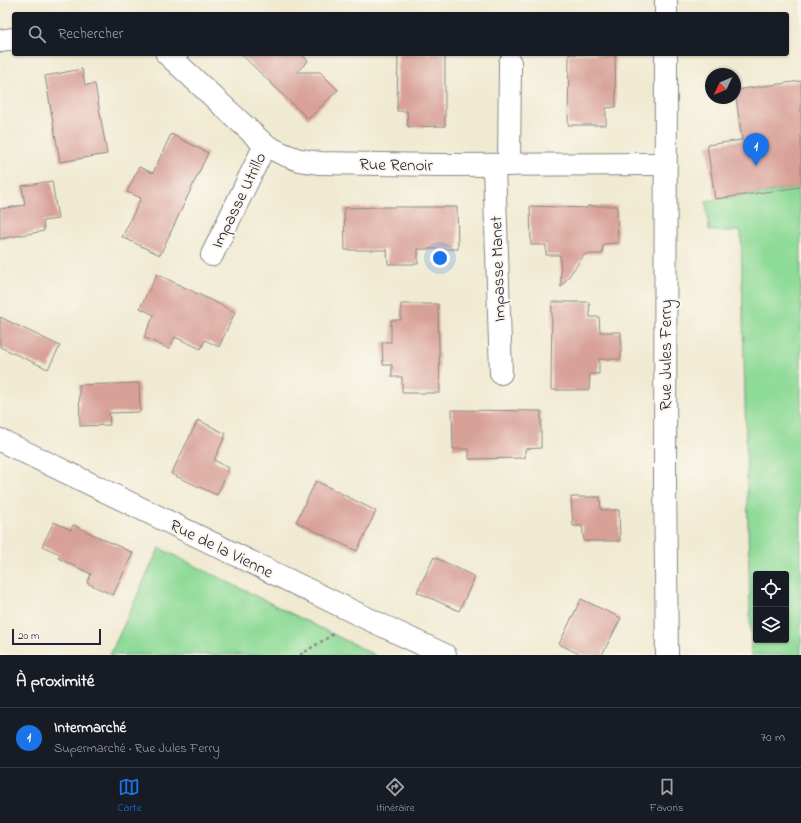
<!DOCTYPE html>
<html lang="fr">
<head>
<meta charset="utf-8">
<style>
  :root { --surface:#171b24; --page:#20242c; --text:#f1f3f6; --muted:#9ea1a6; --line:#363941; --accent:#1a73e8 }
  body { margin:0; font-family:"Indie Flower",sans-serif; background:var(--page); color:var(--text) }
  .controls { position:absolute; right:12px; bottom:12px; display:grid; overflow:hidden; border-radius:4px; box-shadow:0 1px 3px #0004 }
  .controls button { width:36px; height:36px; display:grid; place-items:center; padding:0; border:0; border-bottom:1px solid var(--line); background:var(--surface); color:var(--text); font:20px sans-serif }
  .compass { position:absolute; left:705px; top:68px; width:36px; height:36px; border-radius:50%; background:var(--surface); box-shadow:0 1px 3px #0004; rotate:226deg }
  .scale { position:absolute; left:12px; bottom:10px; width:89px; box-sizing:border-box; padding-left:4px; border:2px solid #22223b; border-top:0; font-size:11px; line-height:14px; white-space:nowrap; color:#22223b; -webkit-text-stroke:3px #fbf7ec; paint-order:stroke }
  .you { position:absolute; left:440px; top:258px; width:14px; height:14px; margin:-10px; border:3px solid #fff; border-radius:50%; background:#1a73e8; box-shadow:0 0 0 6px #1a73e833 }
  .badge { display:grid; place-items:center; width:26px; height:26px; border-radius:50%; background:var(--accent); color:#fff; font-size:13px; font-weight:700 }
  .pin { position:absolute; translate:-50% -33px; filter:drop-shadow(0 1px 2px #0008) }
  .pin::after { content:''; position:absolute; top:21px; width:14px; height:12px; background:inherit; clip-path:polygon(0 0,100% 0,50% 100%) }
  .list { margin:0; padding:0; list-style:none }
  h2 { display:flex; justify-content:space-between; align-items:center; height:52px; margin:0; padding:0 16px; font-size:17px }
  h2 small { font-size:13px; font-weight:400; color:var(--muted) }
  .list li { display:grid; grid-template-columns:26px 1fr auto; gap:12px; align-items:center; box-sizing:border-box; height:60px; padding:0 16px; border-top:1px solid var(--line) }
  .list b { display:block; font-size:15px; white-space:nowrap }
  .list p { margin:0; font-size:13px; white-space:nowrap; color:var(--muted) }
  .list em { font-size:13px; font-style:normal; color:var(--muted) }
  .icon { flex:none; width:22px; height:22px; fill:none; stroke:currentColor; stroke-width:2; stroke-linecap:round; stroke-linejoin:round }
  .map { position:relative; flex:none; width:801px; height:655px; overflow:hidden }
  .search { position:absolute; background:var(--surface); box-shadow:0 1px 3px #0004; left:12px; right:12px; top:12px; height:44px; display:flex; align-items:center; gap:10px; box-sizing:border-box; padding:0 14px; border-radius:4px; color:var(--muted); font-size:15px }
  .sheet { height:112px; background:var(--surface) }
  nav { display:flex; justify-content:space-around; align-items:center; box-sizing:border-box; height:56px; border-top:1px solid var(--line); background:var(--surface); font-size:11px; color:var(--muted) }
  nav a { display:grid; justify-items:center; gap:2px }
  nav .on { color:var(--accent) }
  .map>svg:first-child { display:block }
  .green { fill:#8eda97; stroke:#587e69; fill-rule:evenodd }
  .building { fill:#d8a198 }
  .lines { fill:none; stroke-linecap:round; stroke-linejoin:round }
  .minor-casing { stroke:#898686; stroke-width:24 }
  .path { stroke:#898686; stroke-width:2.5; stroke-dasharray:3 3; stroke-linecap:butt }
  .minor { stroke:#fff; stroke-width:22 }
  .labels { text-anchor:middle; stroke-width:4; stroke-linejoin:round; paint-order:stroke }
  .street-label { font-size:17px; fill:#22223b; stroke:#fbf7ec }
</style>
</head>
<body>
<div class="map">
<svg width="801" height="655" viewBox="0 0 801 655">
  <rect width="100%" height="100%" fill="#fbf7ec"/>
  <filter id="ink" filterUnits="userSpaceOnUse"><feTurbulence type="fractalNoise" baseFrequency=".025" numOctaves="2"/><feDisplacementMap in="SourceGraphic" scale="8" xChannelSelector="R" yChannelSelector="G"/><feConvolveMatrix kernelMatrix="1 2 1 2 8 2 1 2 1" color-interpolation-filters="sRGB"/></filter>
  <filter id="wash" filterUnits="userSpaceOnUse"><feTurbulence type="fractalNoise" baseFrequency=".012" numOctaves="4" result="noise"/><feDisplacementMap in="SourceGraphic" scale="16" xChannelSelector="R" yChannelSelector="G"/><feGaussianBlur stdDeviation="0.9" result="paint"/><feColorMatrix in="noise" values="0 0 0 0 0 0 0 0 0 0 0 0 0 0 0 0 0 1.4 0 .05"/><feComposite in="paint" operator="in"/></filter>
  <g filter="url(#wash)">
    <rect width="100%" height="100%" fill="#f0ead2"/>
    <g class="green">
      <path d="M797,188L801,217V655H751L741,231H709L706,201ZM756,574H786V640H756Z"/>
      <polygon points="159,548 375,655 110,655"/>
    </g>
    <g id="blocks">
      <g class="building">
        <polygon points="241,54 302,54 308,61 297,72 320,72 338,90 308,119"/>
        <polygon points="407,54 445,54 445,126 408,127 407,111 397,111 398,55"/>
        <polygon points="569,54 615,54 616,107 606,108 606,125 568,125"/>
        <polygon points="82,69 85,85 95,84 107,154 60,162 45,76"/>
        <polygon points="801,81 801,187 715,199 707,145 742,140 735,90"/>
        <polygon points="171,134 208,153 160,255 122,237 141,198 127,192 139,167 153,173"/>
        <polygon points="52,181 58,219 43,221 44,231 0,239 0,209 25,205 22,186"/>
        <polygon points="530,206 587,208 588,206 617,206 618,243 603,244 602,254 585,254 561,287 560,255 546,255 546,245 531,245"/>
        <polygon points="388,207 457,207 458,249 418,249 418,264 388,264 387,250 345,250 344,208"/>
        <polygon points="157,274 235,312 219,347 205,340 201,349 175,337 169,349 144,337 154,315 140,308"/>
        <polygon points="552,302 589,302 590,317 599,317 600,332 621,332 621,359 599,359 599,374 590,374 589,390 551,390"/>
        <polygon points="401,304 438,304 440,393 402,393 402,377 392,377 392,365 383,365 382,342 391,342 391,320 401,320"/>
        <polygon points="0,317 60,346 48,369 0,347"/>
        <polygon points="139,383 140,412 109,413 110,425 80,426 79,385"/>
        <polygon points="452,410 541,411 541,448 525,449 525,458 469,459 469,449 453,449"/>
        <polygon points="198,420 226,434 214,460 229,468 217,495 171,474"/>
        <polygon points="316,481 376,511 357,551 296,522"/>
        <polygon points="571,497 600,497 601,510 619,510 620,541 584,541 582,526 573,526"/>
        <polygon points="54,522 71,530 73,525 133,553 113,595 87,583 91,574 58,558 60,554 42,546"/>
        <polygon points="434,557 475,577 459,611 417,592"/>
        <polygon points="581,599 621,618 602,655 581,655 559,644"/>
      </g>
    </g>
  </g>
  <g filter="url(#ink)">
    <use href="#blocks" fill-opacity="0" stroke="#898686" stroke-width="1"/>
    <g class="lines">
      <defs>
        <g id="minor">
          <polyline points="666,14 666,0"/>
          <polyline points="0,41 14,39"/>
          <polyline points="167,54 265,145 283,154 299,160 320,163 439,165 665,164"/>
          <polyline points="666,54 665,479 667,655"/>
          <polyline points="494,165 501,373"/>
          <polyline points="509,165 510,63"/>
          <polyline points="212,255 265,145"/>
          <polyline points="0,440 362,616 445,655"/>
        </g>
      </defs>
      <use href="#minor" class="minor-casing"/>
      <polyline class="path" points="300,655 335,633"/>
      <use href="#minor" class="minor"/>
    </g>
  </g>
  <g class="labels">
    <g class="street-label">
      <text transform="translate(396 164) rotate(1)" y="6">Rue Renoir</text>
      <text transform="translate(238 200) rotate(-64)" y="6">Impasse Utrillo</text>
      <text transform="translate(497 269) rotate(-92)" y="6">Impasse Manet</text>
      <text transform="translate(665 355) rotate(-90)" y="6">Rue Jules Ferry</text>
      <text transform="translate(222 548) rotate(26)" y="6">Rue de la Vienne</text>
    </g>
  </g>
</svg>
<div class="controls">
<button><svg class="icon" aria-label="locate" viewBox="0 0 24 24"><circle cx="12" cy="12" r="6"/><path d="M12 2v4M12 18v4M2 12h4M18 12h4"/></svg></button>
<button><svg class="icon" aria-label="layers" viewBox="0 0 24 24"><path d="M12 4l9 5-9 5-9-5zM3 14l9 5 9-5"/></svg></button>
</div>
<svg class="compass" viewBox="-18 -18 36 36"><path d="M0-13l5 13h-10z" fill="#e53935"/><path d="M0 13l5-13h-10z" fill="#9ea1a6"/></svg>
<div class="scale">20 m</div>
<div class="you"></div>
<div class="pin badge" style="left:756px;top:166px">1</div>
<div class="search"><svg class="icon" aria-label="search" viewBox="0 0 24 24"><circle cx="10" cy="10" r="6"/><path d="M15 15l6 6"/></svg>Rechercher</div>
</div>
<section class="sheet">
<h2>À proximité<small></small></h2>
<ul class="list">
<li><span class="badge">1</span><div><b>Intermarché</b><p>Supermarché · Rue Jules Ferry</p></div><em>70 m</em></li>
</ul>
</section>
<nav>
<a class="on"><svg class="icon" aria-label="map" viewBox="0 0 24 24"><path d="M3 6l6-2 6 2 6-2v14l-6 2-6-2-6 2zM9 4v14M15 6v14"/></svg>Carte</a>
<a><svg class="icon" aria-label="directions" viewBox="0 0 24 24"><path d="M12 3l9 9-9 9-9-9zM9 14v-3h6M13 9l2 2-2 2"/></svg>Itinéraire</a>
<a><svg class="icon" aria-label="saved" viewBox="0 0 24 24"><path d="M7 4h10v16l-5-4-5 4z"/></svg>Favoris</a>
</nav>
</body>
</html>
